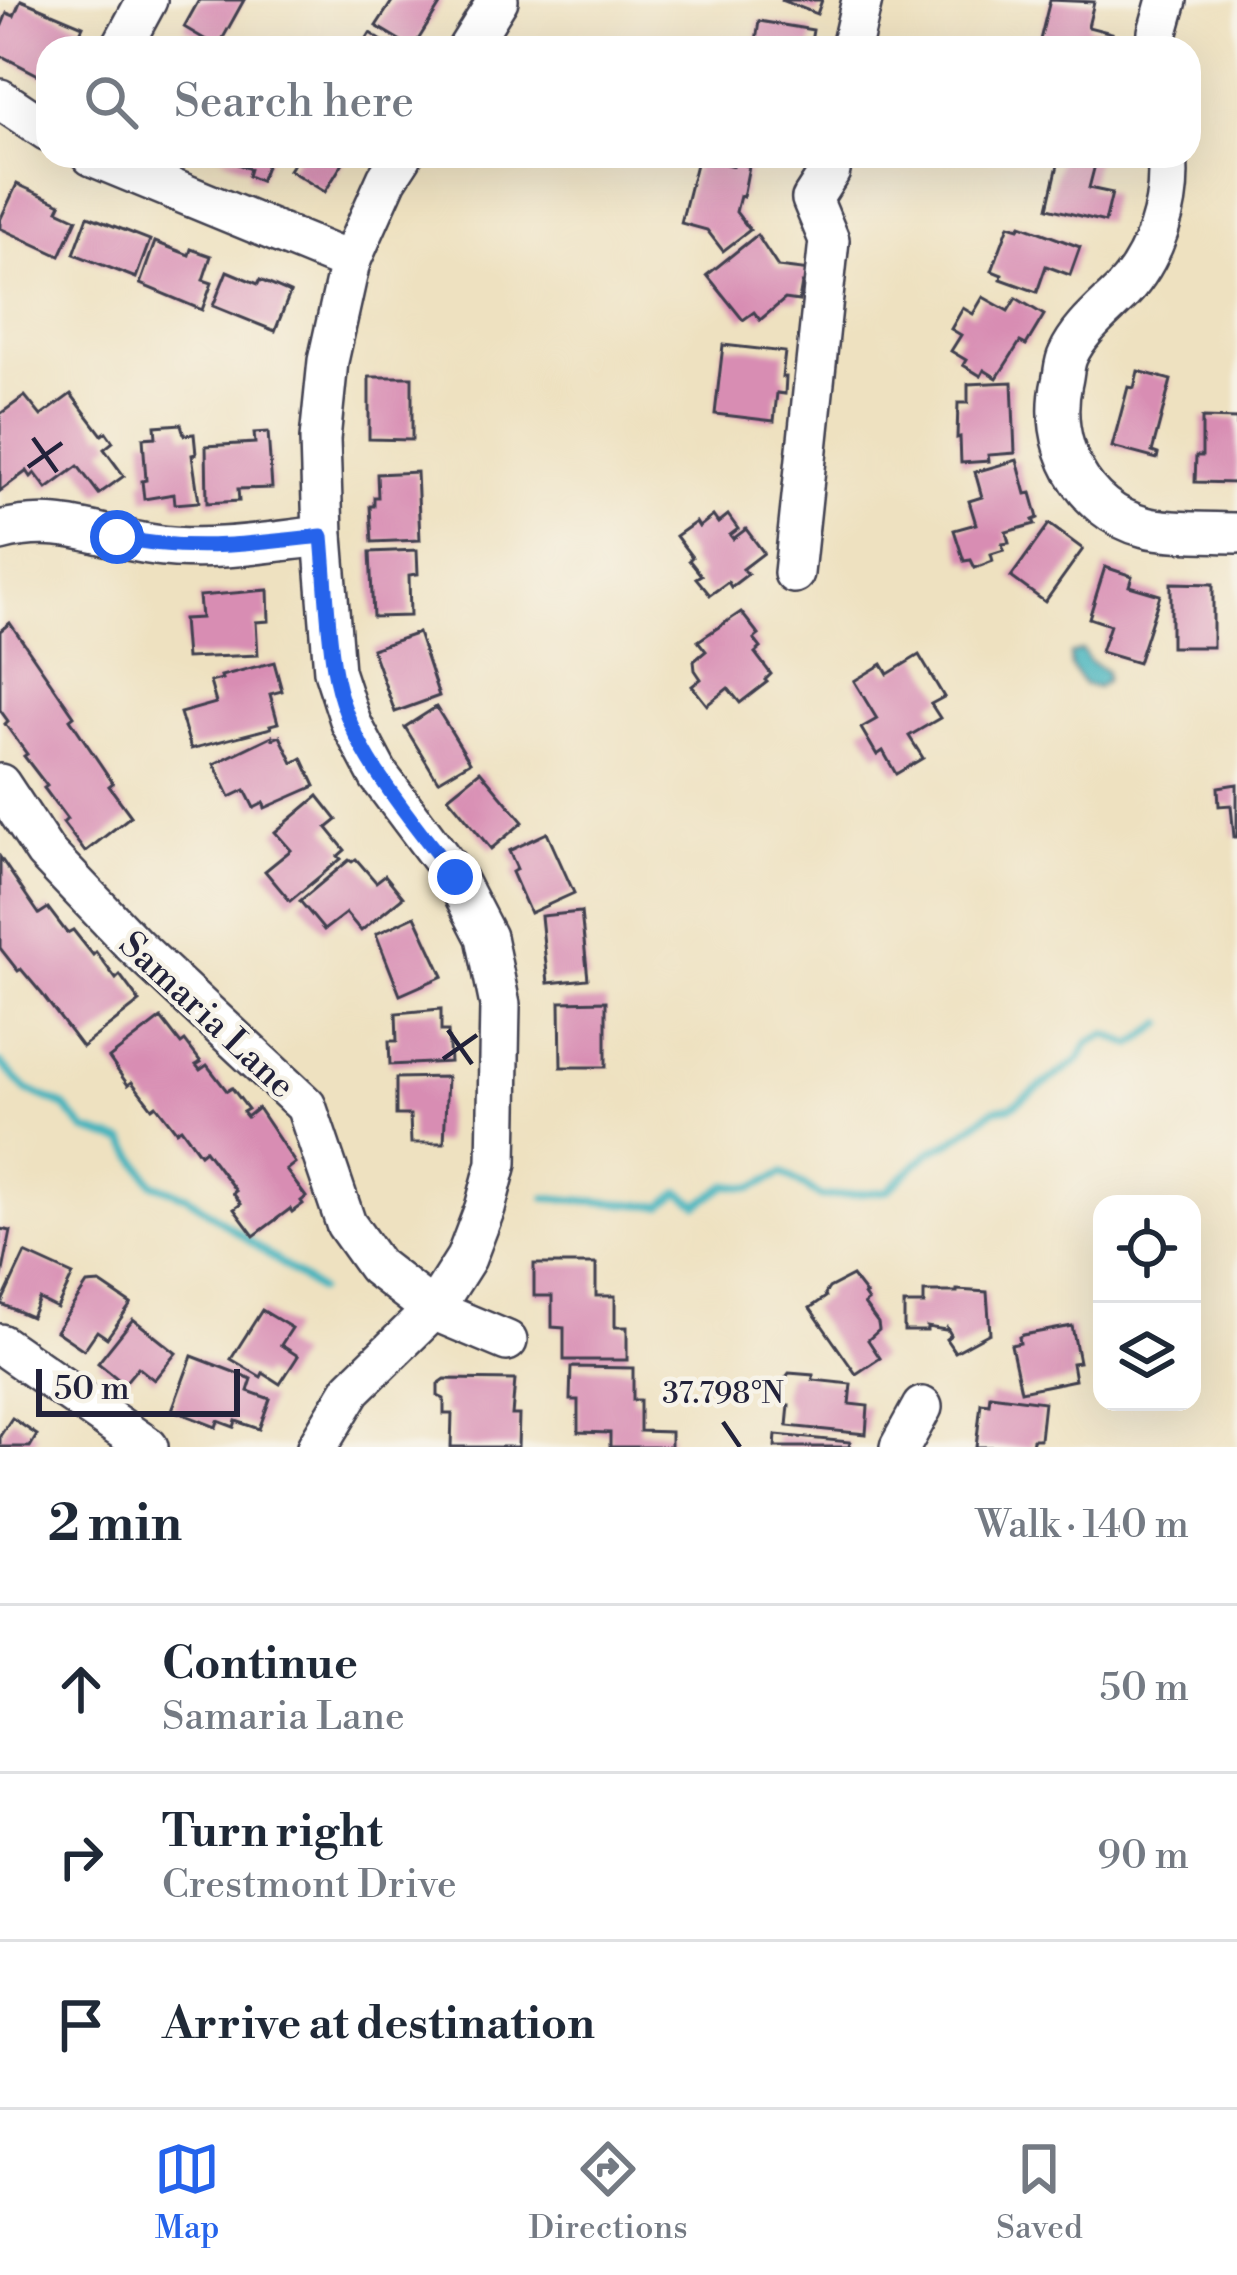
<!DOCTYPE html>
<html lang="en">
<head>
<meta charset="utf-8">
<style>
  :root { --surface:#fff; --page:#f6f6f7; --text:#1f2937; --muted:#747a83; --line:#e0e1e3; --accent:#2563eb }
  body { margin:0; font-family:"Libre Bodoni",serif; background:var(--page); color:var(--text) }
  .controls { position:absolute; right:36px; bottom:36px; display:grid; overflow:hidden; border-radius:24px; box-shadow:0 12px 48px #0002 }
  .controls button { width:108px; height:108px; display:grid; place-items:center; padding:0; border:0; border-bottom:3px solid var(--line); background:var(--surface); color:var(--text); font:60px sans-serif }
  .scale { position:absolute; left:36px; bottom:30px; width:204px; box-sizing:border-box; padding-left:12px; border:6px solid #22223b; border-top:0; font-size:33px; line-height:42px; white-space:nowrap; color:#22223b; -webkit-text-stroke:9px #f7f3e8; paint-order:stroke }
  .stop { position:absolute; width:36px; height:36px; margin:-27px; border:9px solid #2563eb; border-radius:50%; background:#fff }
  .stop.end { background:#2563eb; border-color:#fff; box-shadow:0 3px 12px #0008 }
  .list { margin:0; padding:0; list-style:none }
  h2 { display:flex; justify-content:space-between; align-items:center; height:156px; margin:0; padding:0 48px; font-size:51px }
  h2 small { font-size:39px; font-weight:400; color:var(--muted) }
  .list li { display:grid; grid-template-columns:78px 1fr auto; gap:36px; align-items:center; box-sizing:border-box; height:168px; padding:0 48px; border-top:3px solid var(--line) }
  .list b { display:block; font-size:45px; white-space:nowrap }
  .list p { margin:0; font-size:39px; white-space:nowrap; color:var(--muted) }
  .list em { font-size:39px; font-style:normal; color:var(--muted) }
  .icon { flex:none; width:66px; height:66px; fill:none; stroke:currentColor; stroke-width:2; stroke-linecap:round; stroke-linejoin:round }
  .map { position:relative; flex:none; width:1237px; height:1447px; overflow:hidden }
  .search { position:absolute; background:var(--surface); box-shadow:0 12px 48px #0002; left:36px; right:36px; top:36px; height:132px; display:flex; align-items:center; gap:30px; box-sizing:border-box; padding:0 42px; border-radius:36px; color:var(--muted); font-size:45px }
  .sheet { height:660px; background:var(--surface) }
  nav { display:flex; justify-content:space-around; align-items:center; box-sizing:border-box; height:168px; border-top:3px solid var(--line); background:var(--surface); font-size:33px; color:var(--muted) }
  nav a { display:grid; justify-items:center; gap:6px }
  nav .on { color:var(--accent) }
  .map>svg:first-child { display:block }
  .water { fill:#44b4bd; stroke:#336b7c; stroke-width:3 }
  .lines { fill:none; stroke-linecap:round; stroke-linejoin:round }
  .stream { stroke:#44b4bd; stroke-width:8 }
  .building { fill:#d88db3 }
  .minor-casing { stroke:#413f4f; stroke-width:44 }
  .minor { stroke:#fff; stroke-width:39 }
  .route { stroke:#2563eb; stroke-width:15 }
  .ticks { fill:none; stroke:#22223b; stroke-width:4.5 }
  .labels { text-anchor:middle; stroke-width:9; stroke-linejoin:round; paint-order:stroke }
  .street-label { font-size:36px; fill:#22223b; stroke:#f7f3e8 }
  .ticks-label { font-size:30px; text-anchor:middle; fill:#22223b; stroke:#f7f3e8; stroke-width:9; stroke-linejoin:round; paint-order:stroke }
</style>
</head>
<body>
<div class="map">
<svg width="1237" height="1447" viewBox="0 0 1237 1447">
  <rect width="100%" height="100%" fill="#f7f3e8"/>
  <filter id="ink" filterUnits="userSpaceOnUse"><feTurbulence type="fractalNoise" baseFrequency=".00833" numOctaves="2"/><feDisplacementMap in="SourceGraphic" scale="24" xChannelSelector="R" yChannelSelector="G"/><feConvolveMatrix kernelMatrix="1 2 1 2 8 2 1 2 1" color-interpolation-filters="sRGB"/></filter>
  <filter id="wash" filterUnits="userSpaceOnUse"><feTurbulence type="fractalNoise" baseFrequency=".004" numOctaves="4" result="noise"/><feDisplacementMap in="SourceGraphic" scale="48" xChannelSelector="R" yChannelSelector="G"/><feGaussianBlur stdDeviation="2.7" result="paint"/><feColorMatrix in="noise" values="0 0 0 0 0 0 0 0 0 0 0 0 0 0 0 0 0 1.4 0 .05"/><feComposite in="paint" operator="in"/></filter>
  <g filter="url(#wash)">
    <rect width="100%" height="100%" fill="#eee1c0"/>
    <polygon class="water" points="1082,650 1089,661 1106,671 1106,681 1097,688 1084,685 1071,667 1070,654"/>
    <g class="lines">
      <g class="stream">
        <polyline points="0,1063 27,1090 64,1106 85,1130 125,1142 153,1184 188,1197 318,1290"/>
        <polyline points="546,1198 661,1206 680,1192 698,1205 727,1185 752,1188 783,1173 822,1197 887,1191 930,1152 951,1142 995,1109 1011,1107 1079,1060 1088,1043 1106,1034 1132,1045 1163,1023"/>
      </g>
    </g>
    <g id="blocks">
      <g class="building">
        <polygon points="21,0 83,26 73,48 48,48 48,80 0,55 0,30 7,13 14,16"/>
        <polygon points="199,0 244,0 218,47 184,27"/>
        <polygon points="393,0 443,0 413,48 376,26"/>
        <polygon points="781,0 822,0 817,14"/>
        <polygon points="1050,0 1094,2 1088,27 1112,33 1108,48 1053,48 1039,44"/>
        <polygon points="759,21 813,30 810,48 755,48"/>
        <polygon points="370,33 393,48 361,48"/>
        <polygon points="218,156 270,156 260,181 248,176 250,169"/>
        <polygon points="298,156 347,156 325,192 289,170"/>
        <polygon points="698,156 733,166 733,162 749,166 743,197 740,196 736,212 750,230 723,251 707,230 681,223"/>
        <polygon points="1060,156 1097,157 1089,188 1112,193 1105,222 1048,208"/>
        <polygon points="17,184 61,204 58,210 77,219 60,256 0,228 0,220"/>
        <polygon points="88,216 150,240 136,278 74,254"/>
        <polygon points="1009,225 1019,228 1021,225 1080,247 1070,275 1046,266 1037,292 1001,279 1002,275 992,271"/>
        <polygon points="757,235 778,267 810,271 808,283 802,283 799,301 785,299 760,320 754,312 743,320 707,275"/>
        <polygon points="155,242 189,255 191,249 211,256 203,280 212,283 202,310 140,284"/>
        <polygon points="227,271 258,284 260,280 290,293 275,331 213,306"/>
        <polygon points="983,297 1008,311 1016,298 1044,315 1026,345 1020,342 997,378 984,370 981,376 963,365 966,360 951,351 961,335 951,329 963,308 973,314"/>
        <polygon points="723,345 785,352 782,377 786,377 785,394 777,393 774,421 715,414"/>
        <polygon points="1138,371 1171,380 1152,452 1158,454 1157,459 1112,447 1128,387 1134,388"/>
        <polygon points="369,377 412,377 412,440 369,439"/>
        <polygon points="1012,382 1015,453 988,455 989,461 961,463 960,437 957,438 958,403 968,403 968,384"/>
        <polygon points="71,394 102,435 106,432 113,442 104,449 124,476 99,494 78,466 47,489 35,473 31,477 27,471 0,491 0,414 25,396 41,416"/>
        <polygon points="1202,418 1237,419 1237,483 1195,482 1196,456 1202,456"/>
        <polygon points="181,424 184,435 194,434 196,454 192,455 199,502 175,504 174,494 144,499 142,481 146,480 143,438 156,437 155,426"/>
        <polygon points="268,432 272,488 238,489 239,501 207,503 206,446 255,443 254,433"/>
        <polygon points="1017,460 1026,494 1031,493 1038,518 1033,520 1035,524 1006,532 1009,543 1002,544 1004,550 991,554 993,561 975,568 971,560 964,561 954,530 976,524 969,501 982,497 975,472"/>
        <polygon points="417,472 420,540 372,542 370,506 374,506 374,497 378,497 377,474"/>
        <polygon points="728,515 738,529 730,535 733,539 746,529 764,553 743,569 748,574 731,587 728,582 710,595 696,578 701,575 689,560 692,557 676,536 696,522 699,527 713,516 718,523"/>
        <polygon points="1049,524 1083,549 1045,602 1011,577"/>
        <polygon points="417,550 418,574 409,575 410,616 373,617 370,552"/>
        <polygon points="1105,567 1132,576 1129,586 1160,595 1138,663 1101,652 1110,625 1089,618"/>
        <polygon points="1171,583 1213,584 1213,647 1171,647"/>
        <polygon points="268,590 269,621 256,622 258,655 186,658 183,619 201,618 199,596"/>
        <polygon points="741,612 759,635 754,639 761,648 755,653 771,674 765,680 767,682 740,703 728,688 707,705 692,686 701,679 695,670 694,661 706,651 698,641"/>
        <polygon points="10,623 74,716 70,719 113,783 109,786 131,816 85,852 63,823 67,819 44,788 47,786 24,756 27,754 5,724 8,721 0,710 0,631"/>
        <polygon points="418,633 439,696 395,712 372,649"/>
        <polygon points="919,655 944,697 931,704 940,718 909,736 923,758 896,774 883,751 877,755 861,728 877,719 854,681 882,664 888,674"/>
        <polygon points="274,662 282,691 270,694 278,723 270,725 271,728 191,749 180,713 216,703 210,682 222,679 221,676"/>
        <polygon points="436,707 470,762 438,781 405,727"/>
        <polygon points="272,736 273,739 280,736 293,763 302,758 315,786 265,808 264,803 254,808 245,790 230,797 214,764"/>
        <polygon points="480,771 523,822 491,849 448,797"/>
        <polygon points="1237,784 1237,837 1234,837 1231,805 1219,806 1218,787"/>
        <polygon points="318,796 337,820 327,828 345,850 338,856 341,859 290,901 265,871 291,850 275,832"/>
        <polygon points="547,833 574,893 530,913 512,872 517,869 509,851"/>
        <polygon points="0,857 39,914 48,908 67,933 73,930 93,955 96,952 116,979 120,975 140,1002 82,1047 42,994 21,969 18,971 0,948"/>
        <polygon points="356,859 376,882 385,875 403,897 361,931 346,913 324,930 300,901 349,860 352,862"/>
        <polygon points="581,912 588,979 548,983 541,916"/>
        <polygon points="415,916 443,976 400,995 376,934"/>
        <polygon points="606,1001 606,1067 561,1067 560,1002"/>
        <polygon points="441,1009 441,1031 448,1031 450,1062 390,1065 389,1041 397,1041 396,1013"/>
        <polygon points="161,1018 181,1044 185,1041 201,1062 196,1065 200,1070 207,1065 227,1091 232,1088 248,1109 243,1112 247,1117 258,1108 295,1163 286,1170 306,1197 301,1201 303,1204 292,1212 290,1209 254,1236 234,1209 241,1204 233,1193 236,1191 205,1150 200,1154 181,1128 176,1131 156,1105 152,1108 132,1082 128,1085 109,1058"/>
        <polygon points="447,1077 444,1143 411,1143 410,1115 396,1115 396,1078"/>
        <polygon points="0,1229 11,1231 2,1276 0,1276"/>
        <polygon points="25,1253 73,1275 57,1308 39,1299 31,1317 1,1304"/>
        <polygon points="534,1264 596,1264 596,1296 615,1296 615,1327 627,1327 627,1360 564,1360 564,1328 552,1327 552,1296 534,1296"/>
        <polygon points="852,1276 866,1294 864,1295 868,1301 864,1304 878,1323 879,1330 868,1340 880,1358 856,1374 810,1308 826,1297 825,1294 829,1288"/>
        <polygon points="100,1283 131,1304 107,1338 97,1331 84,1350 56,1331 87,1284"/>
        <polygon points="957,1290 987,1292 990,1333 955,1352 946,1339 951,1335 947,1328 946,1330 927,1327 927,1331 904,1331 904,1304 924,1304 924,1292 957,1292"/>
        <polygon points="262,1310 292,1328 281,1345 298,1356 280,1384 263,1373 261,1377 231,1359"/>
        <polygon points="133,1319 176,1353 154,1380 138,1367 124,1384 98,1363"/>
        <polygon points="1072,1326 1079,1362 1072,1363 1075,1380 1021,1391 1011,1345 1020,1343 1019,1337 1023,1335"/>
        <polygon points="192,1356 252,1379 248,1391 270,1399 259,1429 236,1421 234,1427 218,1421 216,1427 172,1410"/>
        <polygon points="571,1367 633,1368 633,1400 640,1400 640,1431 671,1432 671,1447 610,1447 610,1433 578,1432 578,1400 570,1400"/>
        <polygon points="789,1373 813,1375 813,1380 851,1384 849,1404 868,1406 866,1434 787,1426 789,1405 786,1405 783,1395 786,1377"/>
        <polygon points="445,1379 515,1380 512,1415 519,1415 518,1447 451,1447 452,1414 444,1414 444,1399 438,1396 438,1384"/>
        <polygon points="990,1395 1044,1402 1040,1439 1033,1439 1032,1447 976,1447 981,1403 989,1404"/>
        <polygon points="12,1418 37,1435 30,1447 0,1447 0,1436"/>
        <polygon points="776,1435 850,1442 849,1447 775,1447"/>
      </g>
    </g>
  </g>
  <g filter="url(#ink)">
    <use href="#blocks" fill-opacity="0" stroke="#413f4f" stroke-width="3"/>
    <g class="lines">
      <defs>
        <g id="minor">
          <polyline points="121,48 147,0"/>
          <polyline points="468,48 498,0"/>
          <polyline points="851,48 862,0"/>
          <polyline points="1157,48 1158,32 1167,0"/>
          <polyline points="0,99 48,131"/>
          <polyline points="92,156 350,262"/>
          <path d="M1167,156C1172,204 1155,257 1122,292C1103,311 1079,330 1068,355C1064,363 1064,374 1062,382C1048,443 1081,510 1145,527C1167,533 1212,532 1237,533"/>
          <path d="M0,531C62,515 96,537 155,545C210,553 268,542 323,536"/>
          <polyline points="794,573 829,240 812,199 830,171 832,156"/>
          <polyline points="0,784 45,852 134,945 306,1106 346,1224 376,1266 433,1310 507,1341"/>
          <polyline points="0,1344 148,1447"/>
          <polyline points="317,1447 352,1389 433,1310 466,1258 485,1208 497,1163 500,1005 486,937 455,877 379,776 351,723 334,671 323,536 320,439 328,361 350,262 387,179 402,156"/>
          <polyline points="900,1447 922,1407"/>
        </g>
      </defs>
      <use href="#minor" class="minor-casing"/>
      <use href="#minor" class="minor"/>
    </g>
  </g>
  <g class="lines" filter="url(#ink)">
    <path class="route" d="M117,537C188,553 251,544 322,536C326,580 327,625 334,668C346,748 408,814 455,877"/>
  </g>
  <path class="ticks" d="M33,438L57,472M28,467L62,443M448,1030L472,1064M443,1059L477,1035M723,1422L740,1447"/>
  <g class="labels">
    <g class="street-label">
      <text transform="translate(208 1014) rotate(43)" y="13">Samaria Lane</text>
    </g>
  </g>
  <g class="ticks-label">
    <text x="723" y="1403">37.798°N</text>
  </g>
</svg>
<div class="controls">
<button><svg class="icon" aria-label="locate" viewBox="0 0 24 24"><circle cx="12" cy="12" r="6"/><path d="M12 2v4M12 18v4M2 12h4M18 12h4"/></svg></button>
<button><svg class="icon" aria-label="layers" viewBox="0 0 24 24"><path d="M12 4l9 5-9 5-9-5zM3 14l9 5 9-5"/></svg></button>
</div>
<div class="scale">50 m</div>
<div class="stop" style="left:117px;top:537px"></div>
<div class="stop end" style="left:455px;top:877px"></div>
<div class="search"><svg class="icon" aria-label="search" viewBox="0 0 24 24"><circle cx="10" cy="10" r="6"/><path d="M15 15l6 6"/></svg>Search here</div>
</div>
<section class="sheet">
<h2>2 min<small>Walk · 140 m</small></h2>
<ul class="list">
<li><svg class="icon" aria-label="ahead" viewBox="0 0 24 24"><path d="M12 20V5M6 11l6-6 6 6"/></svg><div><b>Continue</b><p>Samaria Lane</p></div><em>50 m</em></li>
<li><svg class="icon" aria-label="right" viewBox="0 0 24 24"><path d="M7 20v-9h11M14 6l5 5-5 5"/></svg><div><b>Turn right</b><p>Crestmont Drive</p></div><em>90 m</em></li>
<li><svg class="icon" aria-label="arrive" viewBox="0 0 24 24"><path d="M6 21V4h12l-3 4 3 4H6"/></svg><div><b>Arrive at destination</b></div></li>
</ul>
</section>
<nav>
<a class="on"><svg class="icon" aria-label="map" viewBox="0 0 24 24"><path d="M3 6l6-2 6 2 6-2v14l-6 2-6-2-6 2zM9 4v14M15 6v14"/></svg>Map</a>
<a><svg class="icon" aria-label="directions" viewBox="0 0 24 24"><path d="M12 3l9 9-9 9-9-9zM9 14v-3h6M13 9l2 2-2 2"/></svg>Directions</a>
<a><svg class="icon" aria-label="saved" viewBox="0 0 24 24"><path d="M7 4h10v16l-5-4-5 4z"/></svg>Saved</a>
</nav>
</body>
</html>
